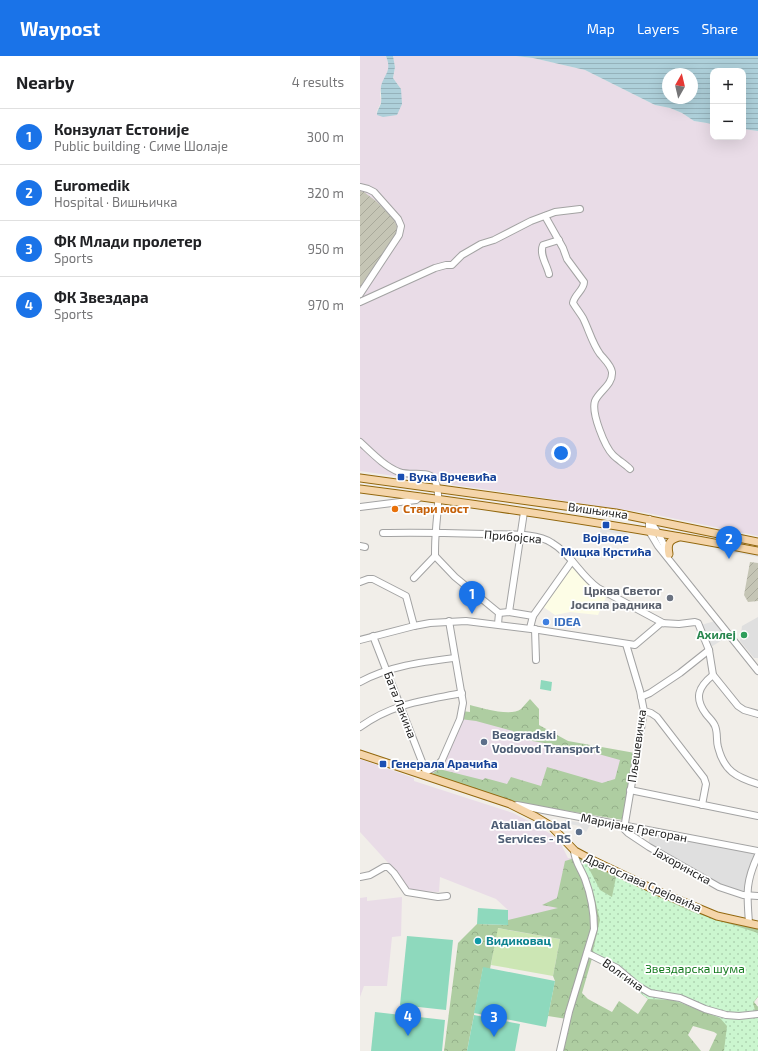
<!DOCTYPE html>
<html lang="en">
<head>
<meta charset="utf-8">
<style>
  :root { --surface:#fff; --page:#f2f2f2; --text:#202124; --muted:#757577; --line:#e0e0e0; --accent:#1a73e8 }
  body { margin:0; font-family:"Exo 2",sans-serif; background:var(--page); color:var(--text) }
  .controls { position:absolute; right:12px; top:12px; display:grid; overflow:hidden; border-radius:8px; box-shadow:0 4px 16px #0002 }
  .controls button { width:36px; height:36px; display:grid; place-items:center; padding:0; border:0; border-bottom:1px solid var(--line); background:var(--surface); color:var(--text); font:20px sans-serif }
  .compass { position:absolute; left:302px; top:12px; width:36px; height:36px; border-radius:50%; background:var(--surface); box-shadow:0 4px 16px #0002; rotate:8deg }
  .you { position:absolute; left:201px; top:397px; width:14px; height:14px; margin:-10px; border:3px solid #fff; border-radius:50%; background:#1a73e8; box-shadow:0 0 0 6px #1a73e833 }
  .badge { display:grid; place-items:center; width:26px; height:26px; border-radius:50%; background:var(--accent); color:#fff; font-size:13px; font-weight:700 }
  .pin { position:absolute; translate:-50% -33px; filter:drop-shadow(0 1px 2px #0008) }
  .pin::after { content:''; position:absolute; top:21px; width:14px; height:12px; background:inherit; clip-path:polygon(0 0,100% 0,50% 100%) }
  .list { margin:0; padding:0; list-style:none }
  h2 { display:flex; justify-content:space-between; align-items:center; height:52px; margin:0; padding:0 16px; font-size:17px }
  h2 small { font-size:13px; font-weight:400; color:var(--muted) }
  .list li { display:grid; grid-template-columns:26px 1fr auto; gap:12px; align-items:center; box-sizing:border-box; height:56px; padding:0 16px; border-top:1px solid var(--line) }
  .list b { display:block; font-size:15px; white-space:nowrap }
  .list p { margin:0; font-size:13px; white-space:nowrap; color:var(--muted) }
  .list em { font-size:13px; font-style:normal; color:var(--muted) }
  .map { position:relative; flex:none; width:398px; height:995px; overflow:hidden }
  header { display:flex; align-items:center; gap:24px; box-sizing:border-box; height:56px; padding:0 20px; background:var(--accent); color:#fff }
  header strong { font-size:19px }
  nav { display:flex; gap:22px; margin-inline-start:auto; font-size:14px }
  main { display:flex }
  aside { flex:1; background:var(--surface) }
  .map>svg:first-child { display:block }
  .residential { fill:#dfdfdf }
  .industrial { fill:#e9dce7 }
  .education { fill:#fdfde6 }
  .construction { fill:url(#construction-furrows) }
  .grass { fill:#cce6b4 }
  .forest { fill:url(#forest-crowns); fill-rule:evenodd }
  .park { fill:url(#park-dots) }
  .pitch { fill:#8ed9bd }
  .parking { fill:#e2e2e2 }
  .water { fill:url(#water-rules); fill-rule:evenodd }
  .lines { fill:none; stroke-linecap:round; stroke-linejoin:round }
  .minor-casing { stroke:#a3a3a3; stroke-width:8 }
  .major-casing { stroke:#92670d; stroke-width:9 }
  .minor { stroke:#fff; stroke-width:6 }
  .major { stroke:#f5d5aa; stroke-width:7 }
  .transit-dot { fill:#1a4fb4; stroke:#fff; stroke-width:1.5 }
  .food-dot { fill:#e8710a; stroke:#fff; stroke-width:1.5 }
  .worship-dot { fill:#6b7280; stroke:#fff; stroke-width:1.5 }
  .shop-dot { fill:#3f7fe0; stroke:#fff; stroke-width:1.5 }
  .leisure-dot { fill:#2e9e5b; stroke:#fff; stroke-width:1.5 }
  .service-dot { fill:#5c6f8a; stroke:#fff; stroke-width:1.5 }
  .culture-dot { fill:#0f9aa8; stroke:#fff; stroke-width:1.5 }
  .labels { text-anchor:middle; stroke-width:3.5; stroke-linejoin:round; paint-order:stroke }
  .transit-label { font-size:12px; font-weight:bold; fill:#164399; stroke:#fff; text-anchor:start }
  .food-label { font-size:12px; font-weight:bold; fill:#c56008; stroke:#fff; text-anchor:start }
  .street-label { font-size:12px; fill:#222; stroke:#fff }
  .worship-label { font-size:12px; font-weight:bold; fill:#5b616d; stroke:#fff; text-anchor:end }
  .shop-label { font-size:12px; font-weight:bold; fill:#366cbe; stroke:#fff; text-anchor:start }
  .leisure-label { font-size:12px; font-weight:bold; fill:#27864d; stroke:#fff; text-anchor:end }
  .service-label { font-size:12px; font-weight:bold; fill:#4e5e75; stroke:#fff; text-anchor:start }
  .culture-label { font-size:12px; font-weight:bold; fill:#0d838f; stroke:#fff; text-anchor:start }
  .park-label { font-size:12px; fill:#157a1f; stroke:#fff }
</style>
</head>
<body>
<header>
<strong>Waypost</strong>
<nav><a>Map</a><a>Layers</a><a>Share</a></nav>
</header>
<main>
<aside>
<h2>Nearby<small>4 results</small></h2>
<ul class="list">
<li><span class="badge">1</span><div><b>Конзулат Естоније</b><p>Public building · Симе Шолаје</p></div><em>300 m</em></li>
<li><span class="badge">2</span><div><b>Euromedik</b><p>Hospital · Вишњичка</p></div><em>320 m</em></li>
<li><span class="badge">3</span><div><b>ФК Млади пролетер</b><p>Sports</p></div><em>950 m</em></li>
<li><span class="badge">4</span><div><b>ФК Звездара</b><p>Sports</p></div><em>970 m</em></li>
</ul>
</aside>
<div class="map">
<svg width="398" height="995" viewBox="0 0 398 995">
  <defs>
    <pattern id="construction-furrows" width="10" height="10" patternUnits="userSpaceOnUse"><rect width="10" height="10" fill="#c5c5b5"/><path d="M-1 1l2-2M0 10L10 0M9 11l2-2" fill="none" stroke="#a9a99b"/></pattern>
    <pattern id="forest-crowns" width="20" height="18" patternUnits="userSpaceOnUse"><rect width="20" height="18" fill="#aecda1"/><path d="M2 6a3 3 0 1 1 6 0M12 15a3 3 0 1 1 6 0" fill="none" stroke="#95b08a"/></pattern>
    <pattern id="park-dots" width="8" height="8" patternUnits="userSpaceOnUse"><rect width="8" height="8" fill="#cbf6cf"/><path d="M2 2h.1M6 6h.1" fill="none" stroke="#aed3b1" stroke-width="1.8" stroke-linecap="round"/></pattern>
    <pattern id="water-rules" width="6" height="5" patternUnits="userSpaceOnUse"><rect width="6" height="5" fill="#aed0da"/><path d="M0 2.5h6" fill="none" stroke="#95b2bb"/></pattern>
  </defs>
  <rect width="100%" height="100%" fill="#f1eee9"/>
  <g class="residential">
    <polygon points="398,561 398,602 394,602 380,585 382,570"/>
    <polygon points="291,776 396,797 384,835 370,833 288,788"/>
  </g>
  <g class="industrial">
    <polygon points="0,0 26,0 29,7 29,13 21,30 20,38 21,46 16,57 41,33 33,22 35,11 33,0 156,0 173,2 225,14 295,49 310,52 322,57 334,65 353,68 353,81 383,81 383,73 398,75 398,480 287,457 0,415"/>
    <polygon points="104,657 163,678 264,700 247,759 73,717 82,711 89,697"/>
    <polygon points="0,703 54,722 54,725 153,757 178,770 192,779 201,788 208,802 213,802 223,897 199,883 147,874 148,854 136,843 80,821 79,836 52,835 47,832 30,809 0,776"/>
    <polygon points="7,841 7,845 42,841 41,880 32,881 27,930 4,930 0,941 0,842"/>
  </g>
  <polygon class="education" points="212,507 247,539 238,559 210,556 195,559 182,550"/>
  <g class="construction">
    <polygon points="0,135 4,136 16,145 33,162 37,170 36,178 0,231"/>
    <polygon points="390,506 398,507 398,545 388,546 384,539"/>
  </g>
  <polygon class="grass" points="137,872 200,883 193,920 131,909"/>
  <g class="forest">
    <path d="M170,643L179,653V669L208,685L275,697L263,764L159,747L72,718L79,713L123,724L125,722L147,728L151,721L181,730L187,711L242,727L255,723L260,704L224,694L161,683L153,675L116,665L100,663L102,655L110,656V649C122,652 151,661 161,653C164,650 167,646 170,643Z"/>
    <path d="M221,800L301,838L398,872V941L394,946L398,951V995H349L357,978L354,976L333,970L328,979L341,995H200L207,963L188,960L195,925L193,920L200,883L138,872L130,913L123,912L107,995H84L98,887L117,868L147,869L148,864L198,852L182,849L197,842L205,805ZM233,899L288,943L278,958L259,945L252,956L228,943L222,937Z"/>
  </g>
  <polygon class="park" points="221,805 226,807 240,834 252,841 256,821 332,856 398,877 398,940 393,947 396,958 398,960 398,995 364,995 367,970 360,962 313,944 288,943 248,911 233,895 240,864 234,839"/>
  <g class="pitch">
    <polygon points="181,624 192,626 191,635 180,633"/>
    <polygon points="118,852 148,854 148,869 117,868"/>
    <polygon points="47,880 93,884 86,954 40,949"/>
    <polygon points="123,911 195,925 186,971 114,957"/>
    <polygon points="15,956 85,964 82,995 11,995"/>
    <polygon points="114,959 160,968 155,995 107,995"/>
  </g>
  <g class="parking">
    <polygon points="241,471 266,475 268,479 247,476 246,483 239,481"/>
    <polygon points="361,490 398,497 398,501 361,494"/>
    <polygon points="355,565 367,581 351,591 341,569"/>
    <polygon points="205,764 230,768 230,769 226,776 220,770 204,767"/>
  </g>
  <g class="water">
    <path d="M26,0H33L35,11L33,22L41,33L42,48L37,59L23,61L17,59C17,54 20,51 21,47C22,41 20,36 21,30C25,17 32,15 26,0Z"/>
    <path d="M156,0H398V75L383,73V15H353V68L334,65L322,57L310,52L295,49L225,14L173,2ZM308,18H332V42H308Z"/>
  </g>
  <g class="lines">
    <defs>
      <g id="minor">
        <polyline points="0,131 8,133 14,136 38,163 41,170 39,179 0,238"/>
        <path d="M185,160L203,192L207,203L224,226C224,234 214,239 213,247C216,252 220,257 223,262C229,274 232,287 240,298C244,303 251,309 252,316C253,329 239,335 235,345C231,357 245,391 253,399C258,404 265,408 270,413"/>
        <path d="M189,218C187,209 179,198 183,189L199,184"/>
        <polyline points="0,246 75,212 86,209 92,209 102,199 121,188 134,184 171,165 195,156 220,153"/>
        <path d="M0,386C12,397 24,410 39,416C49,420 66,415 72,421C83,431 76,462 76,475C75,483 75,492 75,500L95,521L139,557L138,568"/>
        <polyline points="0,451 56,444 60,441"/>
        <polyline points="289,463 289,475 298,490 398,615"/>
        <polyline points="289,463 298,477 308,497"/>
        <path d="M23,477C57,476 92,477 126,478C146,479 176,476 192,487C211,498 220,519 238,532L303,567"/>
        <polyline points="0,490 5,491"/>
        <polyline points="54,522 75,500"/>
        <polyline points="0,526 8,523 13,523 46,540 54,570"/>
        <polyline points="149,556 164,456"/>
        <polyline points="139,557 149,556 173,560"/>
        <polyline points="170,572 173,560 212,505"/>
        <polyline points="175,573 176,604"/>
        <polyline points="13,580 66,716 65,719"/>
        <polyline points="0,584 54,570 70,567 106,565 179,574 275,589 301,567 319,568 335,566 338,567 349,594 353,619 378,650 384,654 398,658"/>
        <polyline points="266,588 280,635 284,655 264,773 268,777 289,791 359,831 383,839 398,840"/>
        <path d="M353,619C338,631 334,642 346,658C349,662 353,665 355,670C358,677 356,684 358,691C364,715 376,721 398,728"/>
        <path d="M0,626C29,610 62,606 94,602"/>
        <polyline points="281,641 290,637 320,617 349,594"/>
        <polyline points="284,655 291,657 297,661 344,722 346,728 342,749"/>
        <path d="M0,671C34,647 62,645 102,637"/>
        <polyline points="66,716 78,709 82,704 100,663 103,647 89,565"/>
        <polyline points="270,734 398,760"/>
        <polyline points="157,749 398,795"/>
        <polyline points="0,821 10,819 24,811 28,811 34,817 47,836 78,841 87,840"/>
        <path d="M389,867C387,838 385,827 398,799"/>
        <polyline points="227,897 257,912 278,930 290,937 320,942 345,953 366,959 379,960 398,958"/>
        <path d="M200,995L209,956L234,873C234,856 231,839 225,823C221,813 214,804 214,794"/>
      </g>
      <g id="major">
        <polyline points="0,422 256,457 398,486"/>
        <path d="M0,433C133,450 266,470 398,495"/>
        <path d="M309,498C307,488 309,484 319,481"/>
        <polyline points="0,698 150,748 176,761 191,770 215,795 230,803 297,835 357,860 398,869"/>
      </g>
    </defs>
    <use href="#minor" class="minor-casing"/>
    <use href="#major" class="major-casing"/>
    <use href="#minor" class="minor"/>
    <use href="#major" class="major"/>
  </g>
  <g class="transit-dot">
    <rect x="37" y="417" width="8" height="8" rx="2"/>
    <rect x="242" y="465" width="8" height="8" rx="2"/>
    <rect x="19" y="704" width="8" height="8" rx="2"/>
  </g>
  <circle class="food-dot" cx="35" cy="453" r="4"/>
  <circle class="worship-dot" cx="310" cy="542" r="4"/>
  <circle class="shop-dot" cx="186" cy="566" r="4"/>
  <circle class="leisure-dot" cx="384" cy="579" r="4"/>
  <g class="service-dot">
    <circle cx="124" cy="686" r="4"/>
    <circle cx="219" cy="776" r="4"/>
  </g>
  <circle class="culture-dot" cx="118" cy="885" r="4"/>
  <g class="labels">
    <g class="transit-label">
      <text x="49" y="425">Вука Врчевића</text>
      <text x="246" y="486" text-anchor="middle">Војводе<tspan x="246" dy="14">Мицка Крстића</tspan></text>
      <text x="31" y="712">Генерала Арачића</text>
    </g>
    <g class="food-label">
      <text x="43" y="457">Стари мост</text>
    </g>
    <g class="street-label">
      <text transform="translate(238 455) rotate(8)" y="4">Вишњичка</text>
      <text transform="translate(153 481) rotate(5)" y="4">Прибојска</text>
      <text transform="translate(40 649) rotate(69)" y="4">Бата Лакина</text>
      <text transform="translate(277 690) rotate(-82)" y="4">Пљешевичка</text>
      <text transform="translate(274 772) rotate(11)" y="4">Маријане Грегоран</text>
      <text transform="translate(322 810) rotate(29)" y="4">Јахоринска</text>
      <text transform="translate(283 827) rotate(24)" y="4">Драгослава Срејовића</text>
      <text transform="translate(263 919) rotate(35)" y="4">Волгина</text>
    </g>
    <g class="worship-label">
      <text x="302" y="539">Црква Светог<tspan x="302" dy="14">Јосипа радника</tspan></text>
    </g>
    <g class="shop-label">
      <text x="194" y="570">IDEA</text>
    </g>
    <g class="leisure-label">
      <text x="376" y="583">Ахилеј</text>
    </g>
    <g class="service-label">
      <text x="132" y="683">Beogradski<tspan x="132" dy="14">Vodovod Transport</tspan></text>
      <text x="211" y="773" text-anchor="end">Atalian Global<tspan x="211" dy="14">Services - RS</tspan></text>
    </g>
    <g class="culture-label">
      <text x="126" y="889">Видиковац</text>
    </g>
    <g class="park-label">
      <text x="335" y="917">Звездарска шума</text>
    </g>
  </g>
</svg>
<div class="controls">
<button>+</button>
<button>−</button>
</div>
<svg class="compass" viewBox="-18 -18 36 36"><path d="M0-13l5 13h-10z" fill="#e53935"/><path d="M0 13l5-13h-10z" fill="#757577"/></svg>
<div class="you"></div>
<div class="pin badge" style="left:112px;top:558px">1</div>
<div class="pin badge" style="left:369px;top:503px">2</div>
<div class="pin badge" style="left:134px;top:981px">3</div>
<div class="pin badge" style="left:48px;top:980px">4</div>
</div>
</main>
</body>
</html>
